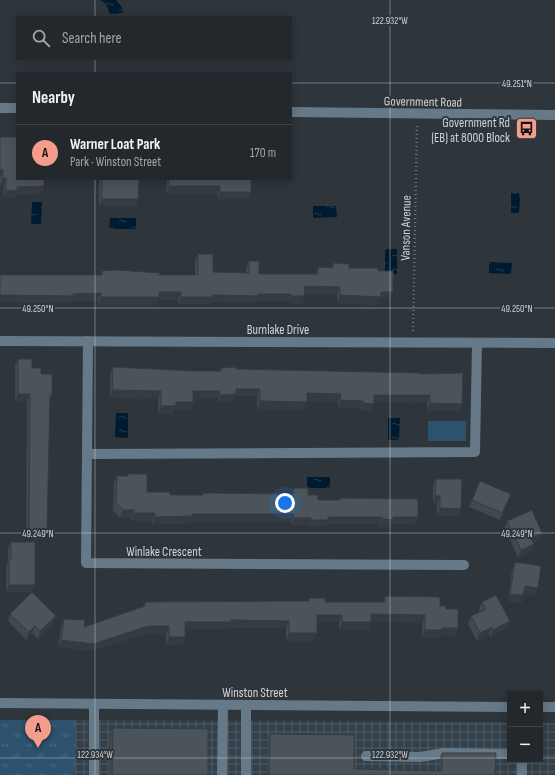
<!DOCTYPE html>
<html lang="en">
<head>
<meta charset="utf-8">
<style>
  :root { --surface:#22282c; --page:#2a3034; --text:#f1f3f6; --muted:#a2a6a9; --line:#3f4448; --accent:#f49d8c }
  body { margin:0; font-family:"Sofia Sans Condensed",sans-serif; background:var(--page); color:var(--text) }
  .controls { position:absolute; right:12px; bottom:12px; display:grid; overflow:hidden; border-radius:0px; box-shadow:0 2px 10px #0003 }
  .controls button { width:36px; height:36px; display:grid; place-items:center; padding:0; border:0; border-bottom:1px solid var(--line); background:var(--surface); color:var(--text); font:20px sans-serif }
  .you { position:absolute; left:285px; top:503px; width:14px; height:14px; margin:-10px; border:3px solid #fff; border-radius:50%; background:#1a73e8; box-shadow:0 0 0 6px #1a73e833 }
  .badge { display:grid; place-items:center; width:26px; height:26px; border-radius:50%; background:var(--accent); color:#111; font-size:13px; font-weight:700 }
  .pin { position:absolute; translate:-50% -33px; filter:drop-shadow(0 1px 2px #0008) }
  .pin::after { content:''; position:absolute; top:21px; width:14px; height:12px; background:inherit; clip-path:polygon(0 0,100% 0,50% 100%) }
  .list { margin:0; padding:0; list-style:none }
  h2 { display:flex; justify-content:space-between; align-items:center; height:52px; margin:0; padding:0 16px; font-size:17px }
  h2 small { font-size:13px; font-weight:400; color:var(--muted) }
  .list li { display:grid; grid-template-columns:26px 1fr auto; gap:12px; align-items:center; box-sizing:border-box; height:56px; padding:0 16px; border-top:1px solid var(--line) }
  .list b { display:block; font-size:15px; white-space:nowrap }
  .list p { margin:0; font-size:13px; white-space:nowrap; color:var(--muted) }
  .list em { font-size:13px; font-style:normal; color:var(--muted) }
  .icon { flex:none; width:22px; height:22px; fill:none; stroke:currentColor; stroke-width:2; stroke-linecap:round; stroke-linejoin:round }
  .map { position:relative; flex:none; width:555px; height:775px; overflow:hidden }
  .search { position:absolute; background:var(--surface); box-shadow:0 2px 10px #0003; left:16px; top:16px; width:276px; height:44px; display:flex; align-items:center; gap:10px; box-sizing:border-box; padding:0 14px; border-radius:0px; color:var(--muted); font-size:15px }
  .panel { position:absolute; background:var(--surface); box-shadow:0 2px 10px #0003; left:16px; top:72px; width:276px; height:108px; border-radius:0px }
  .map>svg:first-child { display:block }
  .industrial { fill:url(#industrial-grid) }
  .park { fill:url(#park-tufts) }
  .pitch { fill:#2d526d }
  .water { fill:url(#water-ripples) }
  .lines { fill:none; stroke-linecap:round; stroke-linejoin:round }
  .path { stroke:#6b7176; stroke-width:2.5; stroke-dasharray:1 3; stroke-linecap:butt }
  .minor { stroke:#667988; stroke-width:10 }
  .wall { fill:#41484e }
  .shaded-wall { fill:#353b40 }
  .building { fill:#4c545b; stroke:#353b40 }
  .ticks { fill:none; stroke:#cfd4d7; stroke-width:1; stroke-opacity:0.45 }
  .labels { text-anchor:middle; stroke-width:4; stroke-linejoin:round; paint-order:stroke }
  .street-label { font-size:13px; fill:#cfd4d7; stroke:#2e353b }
  .poi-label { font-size:13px; fill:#cfd4d7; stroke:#2e353b; text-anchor:end }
  .ticks-label { font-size:10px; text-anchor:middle; fill:#cfd4d7; stroke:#2e353b; stroke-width:4; stroke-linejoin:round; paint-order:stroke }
</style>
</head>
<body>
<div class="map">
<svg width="555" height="775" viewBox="0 0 555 775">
  <defs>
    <pattern id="industrial-grid" width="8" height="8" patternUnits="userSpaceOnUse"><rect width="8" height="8" fill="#33404a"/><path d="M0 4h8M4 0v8" fill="none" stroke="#505b63"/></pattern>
    <pattern id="park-tufts" width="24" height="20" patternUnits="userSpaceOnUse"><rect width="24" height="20" fill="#2d526d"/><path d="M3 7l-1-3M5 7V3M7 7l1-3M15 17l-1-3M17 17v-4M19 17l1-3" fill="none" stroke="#4a6a81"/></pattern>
    <pattern id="water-ripples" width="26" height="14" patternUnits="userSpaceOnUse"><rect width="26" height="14" fill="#001b30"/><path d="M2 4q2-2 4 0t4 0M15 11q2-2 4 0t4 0" fill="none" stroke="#243b4d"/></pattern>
  </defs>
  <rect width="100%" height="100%" fill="#2e353b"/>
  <polygon class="industrial" points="75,720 510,722 510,760 540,760 540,722 555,723 555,775 75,775"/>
  <rect class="park" x="0" y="720" width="75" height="55"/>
  <rect class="pitch" x="428" y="421" width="38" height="20"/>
  <g class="water">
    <polygon points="100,0 116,0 121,6 123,13 110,14 106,4"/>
    <polygon points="511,193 519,193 520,200 519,213 511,213"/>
    <polygon points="32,202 42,202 41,224 31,224"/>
    <polygon points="313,206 336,206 337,217 313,218"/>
    <polygon points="110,218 136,218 136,229 109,229"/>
    <rect x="385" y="249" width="12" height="25"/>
    <polygon points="489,262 512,263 511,274 489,273"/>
    <polygon points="116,413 128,413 128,438 115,437"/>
    <polygon points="388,418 400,418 399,440 388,440"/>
    <rect x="307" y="477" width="23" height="11"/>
  </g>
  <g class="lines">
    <polyline class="path" points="413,331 417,124"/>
    <g class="minor">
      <polyline points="0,108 17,108"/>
      <polyline points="291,112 555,115"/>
      <polyline points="0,341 555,343"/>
      <polyline points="88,341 86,563 464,565"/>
      <polyline points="87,454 475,452 477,343"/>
      <polyline points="0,703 510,707"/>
      <polyline points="540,707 555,707"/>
      <polyline points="366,756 420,757 444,753 510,754"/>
      <polyline points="94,775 94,704"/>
      <polyline points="222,775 223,705"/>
      <polyline points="246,775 246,705"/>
      <polyline points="522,775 522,760"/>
    </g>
  </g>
  <g class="wall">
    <polygon points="0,137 17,179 44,186 42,194 15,195 14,198 3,198 4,186 0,186"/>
    <polygon points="99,179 139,179 136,207 99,206"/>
    <polygon points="167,179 251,179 251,192 248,199 218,199 218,194 166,193"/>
    <polygon points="198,254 213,272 246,273 246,269 249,261 259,274 316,274 318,267 332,268 333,263 349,268 378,271 390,299 380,299 378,305 337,303 337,295 305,294 304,296 302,304 289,303 289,301 256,301 256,303 211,302 210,304 178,304 178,300 158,300 156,305 98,305 98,301 71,301 70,303 0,302 101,275 102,271 159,275 195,275 195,261"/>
    <polygon points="18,359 41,374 52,394 50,400 44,539 26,539 27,401 15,401 15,366"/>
    <polygon points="113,367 193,371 220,371 221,368 236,369 421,374 462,404 460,411 427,411 427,403 374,402 371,411 361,411 361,408 338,408 338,402 307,401 304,409 257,409 257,396 235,396 233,402 218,402 218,398 193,399 191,410 174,410 173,414 158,414 158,399 110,398 110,375"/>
    <polygon points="128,474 147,492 170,495 203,495 203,493 292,494 294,488 318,500 339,500 340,498 418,517 415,524 391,524 390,527 379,527 379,524 327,524 325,527 309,527 309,525 291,525 291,522 190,522 190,524 152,524 152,521 131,521 131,518 120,518 113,511 114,483 117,476 127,476"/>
    <polygon points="436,479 458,516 437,516 437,504 433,504 433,486"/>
    <polygon points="511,494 500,520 469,507 472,500"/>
    <polygon points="507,521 539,540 533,543 534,544 531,552 518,558 505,528"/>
    <polygon points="11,542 32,592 56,616 53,623 38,639 32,633 26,640 8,621 10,614 32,592 6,592 6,567 8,561 8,549"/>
    <polygon points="515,562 535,596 524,594 521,603 508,601 512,570"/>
    <polygon points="385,596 440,606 446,609 455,636 440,635 439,638 422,637 422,623 371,621 368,630 339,630 339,622 317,622 317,633 314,641 286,641 286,628 229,628 229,629 185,629 185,637 183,645 166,645 166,634 145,634 90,651 58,647 61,627 64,619 84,627 143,607 145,602 308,601 309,598 325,602 383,602"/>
    <polygon points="482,602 510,621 507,628 490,637 489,634 477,641 468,624 471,616 480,612 479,610"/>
    <polygon points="113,728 208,775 108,775 108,743"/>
    <polygon points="270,734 354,769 439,771 439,760 442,753 495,775 267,775 267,742"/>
  </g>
  <g class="shaded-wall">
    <polygon points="0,170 3,170 0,178"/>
    <polygon points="3,178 6,178 4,186 0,186"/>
    <polygon points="44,186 42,194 15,195 14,198 3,198 6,190 17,187"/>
    <polygon points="169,186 220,186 218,194 166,193"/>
    <polygon points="220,192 251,192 248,199 218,199"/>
    <polygon points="102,199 138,199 136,207 99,206"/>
    <polygon points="305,286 340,287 337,295 302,294"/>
    <polygon points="159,292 181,292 178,300 158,300 156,305 98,305 101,297"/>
    <polygon points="381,292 393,292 390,299 380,299 378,305 337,303 340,295"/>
    <polygon points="101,293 98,301 71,301 70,303 0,302 0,295"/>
    <polygon points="258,294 291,294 289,301 256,301 256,303 211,302 210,304 178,304 181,297 213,295"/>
    <polygon points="291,296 304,296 302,304 289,303"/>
    <polygon points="236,389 260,389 257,396 235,396 233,402 218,402 220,395"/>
    <polygon points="112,390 161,391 158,399 110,398"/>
    <polygon points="193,391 220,391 218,398 191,399"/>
    <polygon points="307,393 341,394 338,402 304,401"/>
    <polygon points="18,394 30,394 27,401 15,401"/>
    <polygon points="374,395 430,395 427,403 371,402"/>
    <polygon points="340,400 363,401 361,408 338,408"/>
    <polygon points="260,401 307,402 304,409 257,409"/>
    <polygon points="176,402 193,402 191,410 174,410 173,414 158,414 161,406"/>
    <polygon points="363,403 374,404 371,411 361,411"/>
    <polygon points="430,403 462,404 460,411 427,411"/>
    <polygon points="435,496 440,496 437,504 433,504"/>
    <polygon points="440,508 461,509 458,516 437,516"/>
    <polygon points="123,510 134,510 131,518 120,518"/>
    <polygon points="134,513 155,513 152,521 131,521"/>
    <polygon points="192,514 294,514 291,522 190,522 190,524 152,524 155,517"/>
    <polygon points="328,517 382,517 379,524 327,524 325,527 309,527 311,520"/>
    <polygon points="393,517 418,517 415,524 391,524 390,527 379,527 382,519"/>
    <polygon points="294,518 311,518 309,525 291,525"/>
    <polygon points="29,531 47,531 44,539 26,539"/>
    <polygon points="542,533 539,540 528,545 531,538"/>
    <polygon points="534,544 531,552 518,558 521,550"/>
    <polygon points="9,585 35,585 32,592 6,592"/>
    <polygon points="525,586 538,588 535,596 522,594"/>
    <polygon points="510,594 523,595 521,603 508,601"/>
    <polygon points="371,614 425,615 422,623 368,621"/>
    <polygon points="317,615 342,615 339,622 314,622"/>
    <polygon points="56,616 53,623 38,639 40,631"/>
    <polygon points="231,620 289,621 286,628 229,628 229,629 183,629 185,622"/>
    <polygon points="510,621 507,628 490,637 493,630"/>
    <polygon points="342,622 371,622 368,630 339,630"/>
    <polygon points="35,626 32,633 26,640 29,632"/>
    <polygon points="148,626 169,626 166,634 145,634 90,651 58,647 61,640"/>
    <polygon points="492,627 489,634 477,641 480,633"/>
    <polygon points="442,628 458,628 455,636 440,635 439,638 422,637 425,630"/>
    <polygon points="289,633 317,633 314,641 286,641"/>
    <polygon points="169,637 185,637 183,645 166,645"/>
  </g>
  <g class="building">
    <polygon points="0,137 17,137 17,179 44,179 44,186 17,187 17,191 6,190 6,178 3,178 3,170 0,170"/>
    <polygon points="102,179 139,179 138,199 102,199"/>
    <polygon points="169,179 251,179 251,192 220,192 220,186 169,186"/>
    <polygon points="198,254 213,254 213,272 249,273 249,261 259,261 259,274 318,274 318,267 333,268 333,263 349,264 349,268 378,268 378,271 393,271 393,292 381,292 381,297 340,295 340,287 305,286 304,296 291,296 291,294 258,294 258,296 213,295 213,297 181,297 181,292 159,292 159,297 101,297 101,293 73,294 73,296 0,295 0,275 102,275 102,271 117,270 160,273 159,275 198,275"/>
    <polygon points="18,359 32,359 32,368 41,368 41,374 52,374 52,394 50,394 47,531 29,531 30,394 18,394"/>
    <polygon points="113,367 193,371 221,371 221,368 236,367 236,369 421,373 421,374 463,373 462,404 430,403 430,395 374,395 374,404 363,403 363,401 340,400 341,394 307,393 307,402 260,401 260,389 236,389 236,394 220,395 220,391 193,391 193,402 176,402 176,406 161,406 161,391 112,390"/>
    <polygon points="128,474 147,474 147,492 170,492 170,495 203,495 203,493 294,494 294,488 308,488 308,495 318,495 318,500 340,500 340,498 418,499 418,517 393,517 393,520 382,519 382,517 328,517 328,520 311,520 311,518 294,518 294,514 192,514 193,516 155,517 155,513 134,513 134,510 123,510 116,503 117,476 128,476"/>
    <polygon points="436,479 462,479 461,509 440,508 440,496 435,496"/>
    <polygon points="480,481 511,494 502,513 472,500"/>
    <polygon points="532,510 542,533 531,538 534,544 521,550 507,521"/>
    <polygon points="11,542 35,542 35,585 9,585 9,559 11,559"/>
    <polygon points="515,562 541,566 538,588 525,586 523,595 510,594"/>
    <polygon points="32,592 56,616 40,631 35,626 29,632 10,614"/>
    <polygon points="496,595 510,621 493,630 492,627 480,633 471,616 486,609 482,602"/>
    <polygon points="385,596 440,597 440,606 446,606 446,609 458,609 458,628 442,628 442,630 425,630 425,615 371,614 371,622 342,622 342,615 317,615 317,633 289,633 289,621 231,620 231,622 185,622 185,637 169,637 169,626 148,626 93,644 61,640 64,619 85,620 84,627 145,606 145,602 309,601 309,598 325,598 325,602 385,602"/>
    <polygon points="113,728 208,729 208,775 112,775"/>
    <polygon points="270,734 354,735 354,769 442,771 442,753 496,753 495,775 269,775"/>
  </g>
  <path class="ticks" d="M95,0V17M390,0V775M95,59V73M0,83H17M291,83H555M95,179V775M0,308H555M0,533H555M0,758H510M540,758H555"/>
  <defs>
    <symbol id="bus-square" viewBox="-11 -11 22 22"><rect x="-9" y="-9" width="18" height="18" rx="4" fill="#f49d8c" stroke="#2e353b"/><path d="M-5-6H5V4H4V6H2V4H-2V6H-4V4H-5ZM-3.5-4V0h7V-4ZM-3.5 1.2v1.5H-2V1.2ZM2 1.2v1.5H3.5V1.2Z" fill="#111"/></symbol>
  </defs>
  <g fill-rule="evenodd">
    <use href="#bus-square" x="514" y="116" width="25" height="25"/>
  </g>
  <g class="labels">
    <g class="street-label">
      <text transform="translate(423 101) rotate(1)" y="5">Government Road</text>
      <text transform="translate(405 228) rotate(-89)" y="5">Vanson Avenue</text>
      <text x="278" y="334">Burnlake Drive</text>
      <text x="164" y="556">Winlake Crescent</text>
      <text x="255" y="697">Winston Street</text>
    </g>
    <g class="poi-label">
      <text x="510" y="127">Government Rd<tspan x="510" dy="15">(EB) at 8000 Block</tspan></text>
    </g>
  </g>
  <g class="ticks-label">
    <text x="390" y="24">122.932°W</text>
    <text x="517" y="87">49.251°N</text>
    <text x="38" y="312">49.250°N</text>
    <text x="517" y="312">49.250°N</text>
    <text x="38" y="537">49.249°N</text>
    <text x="517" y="537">49.249°N</text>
    <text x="95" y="758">122.934°W</text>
    <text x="390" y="758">122.932°W</text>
  </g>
</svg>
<div class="controls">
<button>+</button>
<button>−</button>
</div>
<div class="you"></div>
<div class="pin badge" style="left:38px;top:748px">A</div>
<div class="search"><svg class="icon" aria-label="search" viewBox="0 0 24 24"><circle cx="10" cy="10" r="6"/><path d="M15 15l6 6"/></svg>Search here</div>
<section class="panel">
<h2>Nearby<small></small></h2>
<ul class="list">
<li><span class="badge">A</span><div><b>Warner Loat Park</b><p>Park · Winston Street</p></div><em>170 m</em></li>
</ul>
</section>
</div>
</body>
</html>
